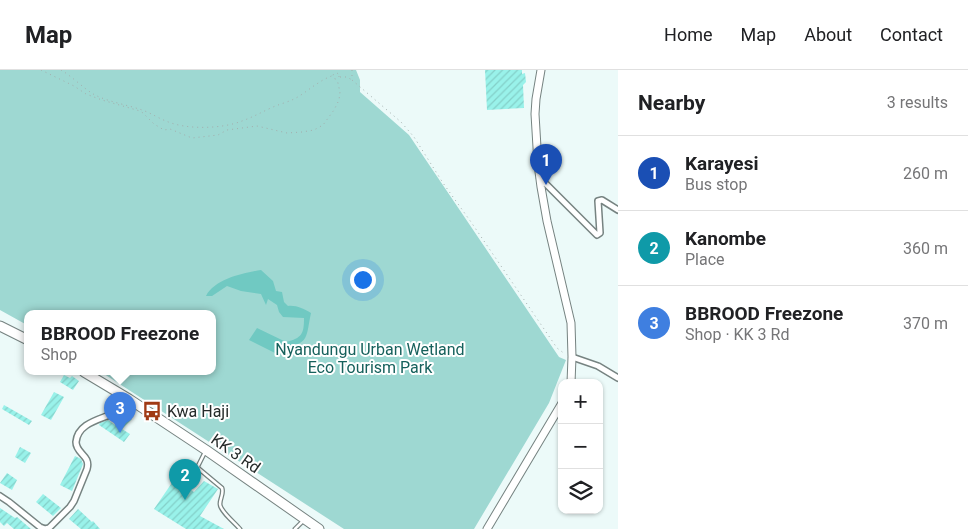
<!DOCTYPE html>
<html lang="en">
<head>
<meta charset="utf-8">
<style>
  :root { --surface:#fff; --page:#f2f2f2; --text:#202124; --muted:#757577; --line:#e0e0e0; --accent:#0f766e }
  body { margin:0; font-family:Roboto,sans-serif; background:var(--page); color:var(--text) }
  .controls { position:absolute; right:15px; bottom:15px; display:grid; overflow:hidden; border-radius:10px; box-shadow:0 1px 4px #0004 }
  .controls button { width:45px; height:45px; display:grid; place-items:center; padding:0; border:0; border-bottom:1px solid var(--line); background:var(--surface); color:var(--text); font:25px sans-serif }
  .you { position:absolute; left:362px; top:209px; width:18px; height:18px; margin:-12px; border:4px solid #fff; border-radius:50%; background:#1a73e8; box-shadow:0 0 0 8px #1a73e833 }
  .badge { display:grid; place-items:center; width:32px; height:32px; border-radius:50%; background:var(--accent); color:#fff; font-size:16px; font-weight:700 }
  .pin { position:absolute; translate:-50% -41px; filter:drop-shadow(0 1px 2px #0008) }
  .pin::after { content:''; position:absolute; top:26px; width:18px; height:15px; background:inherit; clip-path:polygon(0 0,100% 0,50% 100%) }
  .popup { position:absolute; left:24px; top:240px; width:192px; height:65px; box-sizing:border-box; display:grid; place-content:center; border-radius:10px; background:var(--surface); filter:drop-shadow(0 1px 4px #0005); font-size:16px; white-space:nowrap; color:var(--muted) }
  .popup b { font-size:19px; color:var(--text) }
  .popup::after { content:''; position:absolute; left:50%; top:100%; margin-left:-10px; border:10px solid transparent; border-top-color:var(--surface) }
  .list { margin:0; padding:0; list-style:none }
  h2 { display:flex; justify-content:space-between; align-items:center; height:65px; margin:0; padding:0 20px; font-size:21px }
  h2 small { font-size:16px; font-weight:400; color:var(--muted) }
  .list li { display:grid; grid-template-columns:32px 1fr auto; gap:15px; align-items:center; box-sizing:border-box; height:75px; padding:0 20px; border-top:1px solid var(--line) }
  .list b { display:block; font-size:19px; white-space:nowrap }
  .list p { margin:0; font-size:16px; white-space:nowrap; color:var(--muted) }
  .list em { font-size:16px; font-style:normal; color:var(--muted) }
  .icon { flex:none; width:28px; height:28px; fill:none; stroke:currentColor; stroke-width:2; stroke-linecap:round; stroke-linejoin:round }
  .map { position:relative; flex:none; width:618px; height:459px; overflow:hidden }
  header { display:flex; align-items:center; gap:30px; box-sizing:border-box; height:70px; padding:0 25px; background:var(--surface); border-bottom:1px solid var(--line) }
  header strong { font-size:24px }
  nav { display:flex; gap:28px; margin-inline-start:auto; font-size:18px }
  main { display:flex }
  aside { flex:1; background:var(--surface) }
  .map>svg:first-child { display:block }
  .green { fill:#9ed8d2 }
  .water { fill:#70c9c2 }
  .building { fill:url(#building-hatch) }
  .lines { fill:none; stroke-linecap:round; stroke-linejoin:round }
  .service-casing { stroke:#768381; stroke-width:5 }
  .minor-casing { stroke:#768381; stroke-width:8 }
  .secondary-casing { stroke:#768381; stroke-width:9 }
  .trunk-casing { stroke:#768381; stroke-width:11 }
  .path { stroke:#a3aead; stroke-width:1; stroke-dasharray:1 4; stroke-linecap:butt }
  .service { stroke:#fff; stroke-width:2.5 }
  .minor { stroke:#fff; stroke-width:5 }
  .secondary { stroke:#fff; stroke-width:7 }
  .trunk { stroke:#fff; stroke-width:9 }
  .labels { text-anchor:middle; stroke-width:4; stroke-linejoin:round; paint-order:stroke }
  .park-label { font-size:16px; fill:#16615c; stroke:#fff }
  .poi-label { font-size:16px; fill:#252b2a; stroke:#fff; text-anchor:start }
  .street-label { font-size:16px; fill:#252b2a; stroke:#fff }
</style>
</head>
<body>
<header>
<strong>Map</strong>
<nav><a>Home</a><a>Map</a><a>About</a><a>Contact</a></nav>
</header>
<main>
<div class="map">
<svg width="618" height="459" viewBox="0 0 618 459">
  <defs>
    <pattern id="building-hatch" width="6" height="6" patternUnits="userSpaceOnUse" patternTransform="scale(1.25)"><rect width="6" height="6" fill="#99f2ea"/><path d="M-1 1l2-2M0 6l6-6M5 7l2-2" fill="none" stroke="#84d0c9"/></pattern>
  </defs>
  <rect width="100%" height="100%" fill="#ecfaf9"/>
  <polygon class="green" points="0,0 356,0 360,10 360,22 409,65 559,287 566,290 549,333 474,459 344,459 101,302 212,302 212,244 28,244 27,255 0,240"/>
  <path class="water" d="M261,200L273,211L276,221L282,222L284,232L288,236C296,235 304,239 311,243C306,265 310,276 283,276L277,284L249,270L257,258L286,272C302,268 304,264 304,248L283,247L279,242L277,235L268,229L266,235L261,224L241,221L227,216L212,226H206C215,209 243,203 261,200Z"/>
  <g class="building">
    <polygon points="485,0 522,0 522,4 525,3 526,12 523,15 524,38 487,40"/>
    <polygon points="64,305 70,308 72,306 79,311 73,320 60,312"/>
    <polygon points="54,322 64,327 51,350 41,345"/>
    <polygon points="4,335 32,351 29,355 2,339"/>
    <polygon points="127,344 132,349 122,359 130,364 124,372 99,355 100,353 108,350 115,355"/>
    <polygon points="20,377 31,383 25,393 15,387"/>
    <polygon points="75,386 81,389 83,394 72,421 60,415"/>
    <polygon points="7,403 17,410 12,420 0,413"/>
    <polygon points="178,404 187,408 184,415 194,422 204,411 218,419 200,446 224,459 186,459 154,439"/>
    <polygon points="43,424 61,438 53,446 36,432"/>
    <polygon points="0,438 15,448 17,447 31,459 14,459 7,453 4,456 0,452"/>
    <polygon points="78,439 92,452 93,451 100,459 81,459 69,449"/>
  </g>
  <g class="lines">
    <defs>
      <g id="service">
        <path d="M205,382L198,396V398L222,418C224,424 220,428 220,434C220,441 235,453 240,459"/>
        <polyline points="295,459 303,451"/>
      </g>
      <g id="minor">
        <polyline points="540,108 597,165 600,163 598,131 602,130 618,140"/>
        <polyline points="572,287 598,296 618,308"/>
        <path d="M0,426L9,432L40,457L45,459L49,458L70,437L74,431L87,399C91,385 76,384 76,372C78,351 105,349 118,341C123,338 126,333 129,329"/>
      </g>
      <g id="secondary">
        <polyline points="541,0 536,29 535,44 538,94 541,117 547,151 571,253 572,287 571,313"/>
        <polyline points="487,459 562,333"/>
      </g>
      <g id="trunk">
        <polyline points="0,256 28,270"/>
        <polyline points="84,302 129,329 206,380 319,459"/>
      </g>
    </defs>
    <use href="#service" class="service-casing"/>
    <use href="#minor" class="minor-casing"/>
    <use href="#secondary" class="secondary-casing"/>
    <use href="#trunk" class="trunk-casing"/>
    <g class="path">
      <polyline points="41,0 74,16 86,24 102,30 140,41 143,43 154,54 164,60 170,59 192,68 218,65 227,60 257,56 287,63 302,62 314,60 323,55 334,40 339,30 340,22 337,9"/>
      <path d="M61,0C73,7 84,19 95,25C109,32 128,35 142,40C151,43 158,48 166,51C186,60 222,59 242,51C253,47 262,42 273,37C280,34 288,32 294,29C304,24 311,17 320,12C324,9 329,7 334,5"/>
      <polyline points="352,0 352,10 401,52 414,67 443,113 471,152 557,278 565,284"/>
      <circle cx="336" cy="6" r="3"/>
      <polyline points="340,7 347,7 352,10"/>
    </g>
    <use href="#service" class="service"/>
    <use href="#minor" class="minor"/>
    <use href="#secondary" class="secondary"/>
    <use href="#trunk" class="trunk"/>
  </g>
  <defs>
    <symbol id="bus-bare" viewBox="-9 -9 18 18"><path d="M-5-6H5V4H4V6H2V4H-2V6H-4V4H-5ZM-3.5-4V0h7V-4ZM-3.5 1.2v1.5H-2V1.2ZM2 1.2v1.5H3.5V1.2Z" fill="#a03a14" stroke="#fff" stroke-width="2.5" paint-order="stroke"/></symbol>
  </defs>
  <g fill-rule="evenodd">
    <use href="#bus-bare" x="138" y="327" width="28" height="28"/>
  </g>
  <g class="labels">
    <g class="park-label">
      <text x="370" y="285">Nyandungu Urban Wetland<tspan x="370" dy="18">Eco Tourism Park</tspan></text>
    </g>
    <g class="poi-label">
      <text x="167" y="347">Kwa Haji</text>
    </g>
    <g class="street-label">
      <text transform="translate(236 383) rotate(35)" y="6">KK 3 Rd</text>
    </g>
  </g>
</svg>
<div class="controls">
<button>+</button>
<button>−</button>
<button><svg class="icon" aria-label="layers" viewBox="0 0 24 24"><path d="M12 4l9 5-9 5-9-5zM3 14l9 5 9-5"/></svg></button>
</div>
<div class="you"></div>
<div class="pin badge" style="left:546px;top:115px;background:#1a4fb4">1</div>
<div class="pin badge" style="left:185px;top:430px;background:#0f9aa8">2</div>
<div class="pin badge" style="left:120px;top:363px;background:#3f7fe0">3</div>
<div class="popup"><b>BBROOD Freezone</b>Shop</div>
</div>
<aside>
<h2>Nearby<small>3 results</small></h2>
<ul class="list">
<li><span class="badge" style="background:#1a4fb4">1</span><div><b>Karayesi</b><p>Bus stop</p></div><em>260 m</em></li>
<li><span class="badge" style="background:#0f9aa8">2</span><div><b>Kanombe</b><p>Place</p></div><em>360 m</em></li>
<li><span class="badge" style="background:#3f7fe0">3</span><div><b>BBROOD Freezone</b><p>Shop · KK 3 Rd</p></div><em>370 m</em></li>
</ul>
</aside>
</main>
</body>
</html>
